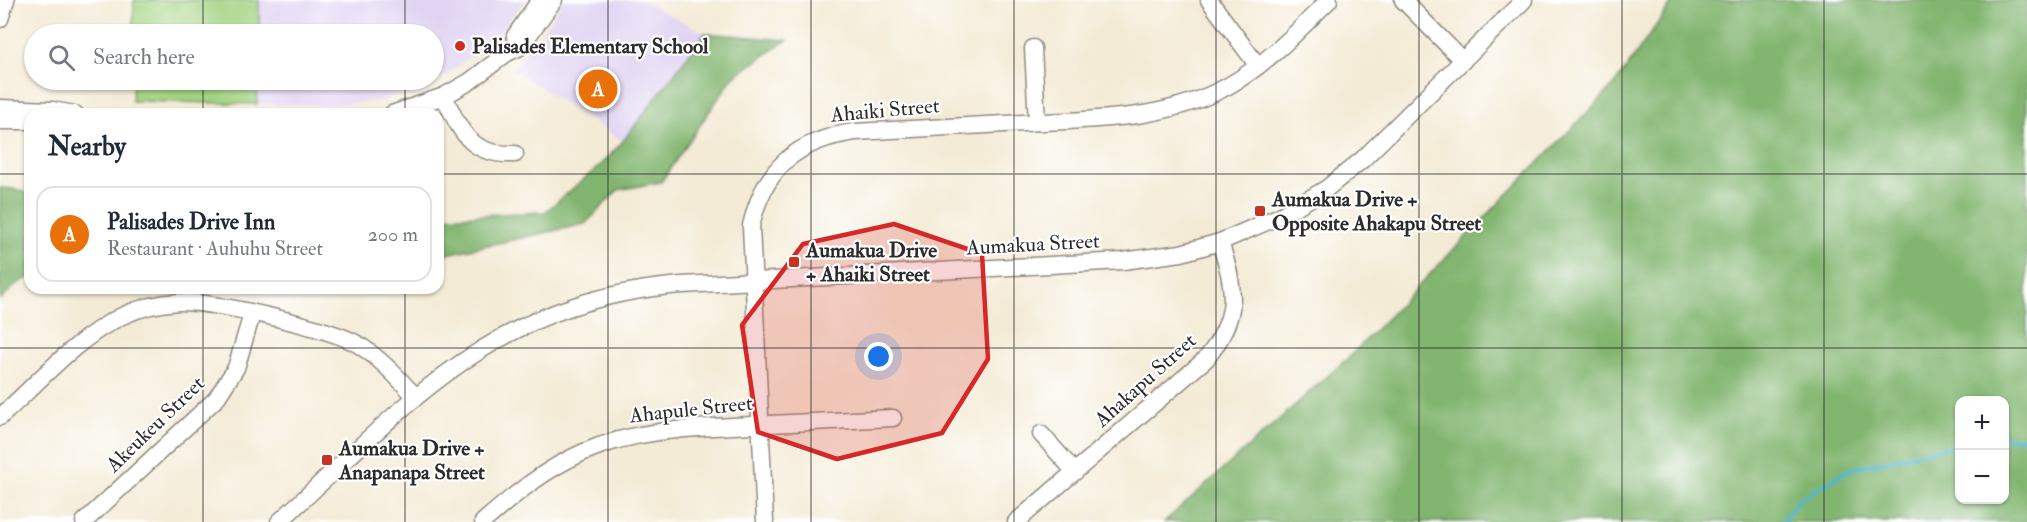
<!DOCTYPE html>
<html lang="en">
<head>
<meta charset="utf-8">
<style>
  :root { --surface:#fff; --page:#f2f2f3; --text:#1f2937; --muted:#747a83; --line:#e0e1e3; --accent:#0f766e }
  body { margin:0; font-family:"IM FELL Double Pica",serif; background:var(--page); color:var(--text) }
  .controls { position:absolute; right:18px; bottom:18px; display:grid; overflow:hidden; border-radius:12px; box-shadow:0 2px 4px #0004 }
  .controls button { width:54px; height:54px; display:grid; place-items:center; padding:0; border:0; border-bottom:2px solid var(--line); background:var(--surface); color:var(--text); font:30px sans-serif }
  .you { position:absolute; left:879px; top:357px; width:21px; height:21px; margin:-15px; border:4px solid #fff; border-radius:50%; background:#1a73e8; box-shadow:0 0 0 9px #1a73e833 }
  .badge { display:grid; place-items:center; width:39px; height:39px; border-radius:50%; background:var(--accent); color:#fff; font-size:20px; font-weight:700 }
  .pin { position:absolute; translate:-50% -50%; border:3px solid #fff; box-shadow:0 2px 6px #0006 }
  .list { margin:0; padding:0; list-style:none }
  h2 { display:flex; justify-content:space-between; align-items:center; height:78px; margin:0; padding:0 24px; font-size:26px }
  h2 small { font-size:20px; font-weight:400; color:var(--muted) }
  .list li { display:grid; grid-template-columns:39px 1fr auto; gap:18px; align-items:center; box-sizing:border-box; height:96px; margin:0 12px 12px; padding:0 12px; border:2px solid var(--line); border-radius:18px }
  .list b { display:block; font-size:22px; white-space:nowrap }
  .list p { margin:0; font-size:20px; white-space:nowrap; color:var(--muted) }
  .list em { font-size:20px; font-style:normal; color:var(--muted) }
  .icon { flex:none; width:33px; height:33px; fill:none; stroke:currentColor; stroke-width:2; stroke-linecap:round; stroke-linejoin:round }
  .map { position:relative; flex:none; width:2027px; height:522px; overflow:hidden }
  .search { position:absolute; background:var(--surface); box-shadow:0 2px 4px #0004; left:24px; top:24px; width:420px; height:66px; display:flex; align-items:center; gap:15px; box-sizing:border-box; padding:0 21px; border-radius:33px; color:var(--muted); font-size:22px }
  .panel { position:absolute; background:var(--surface); box-shadow:0 2px 4px #0004; left:24px; top:108px; width:420px; height:186px; border-radius:18px }
  .map>svg:first-child { display:block }
  .built { fill:#e1d4f3 }
  .green { fill:#a3d382; stroke:#677f56; stroke-width:1.5 }
  .forest { fill:#82b570; stroke:#56704e; stroke-width:1.5; fill-rule:evenodd }
  .lines { fill:none; stroke-linecap:round; stroke-linejoin:round }
  .stream { stroke:#4eb7cb; stroke-width:4 }
  .minor-casing { stroke:#908b80; stroke-width:19 }
  .minor { stroke:#fff; stroke-width:16 }
  .marked { fill:#d62828; fill-opacity:0.2; stroke:#d62828; stroke-width:4.5; stroke-linejoin:round }
  .grid { fill:none; stroke:#2b2b2b; stroke-width:1.5; stroke-opacity:0.55 }
  .poi-dot { fill:#c8321e; stroke:#fff; stroke-width:2 }
  .labels { text-anchor:middle; stroke-width:4.5; stroke-linejoin:round; paint-order:stroke }
  .poi-label { font-size:21px; font-weight:bold; fill:#2b2b2b; stroke:#fff; text-anchor:start }
  .street-label { font-size:21px; fill:#2b2b2b; stroke:#fff }
</style>
</head>
<body>
<div class="map">
<svg width="2027" height="522" viewBox="0 0 2027 522">
  <rect width="100%" height="100%" fill="#fff"/>
  <filter id="ink" filterUnits="userSpaceOnUse"><feTurbulence type="fractalNoise" baseFrequency=".0167" numOctaves="2"/><feDisplacementMap in="SourceGraphic" scale="12" xChannelSelector="R" yChannelSelector="G"/><feConvolveMatrix kernelMatrix="1 2 1 2 8 2 1 2 1" color-interpolation-filters="sRGB"/></filter>
  <filter id="wash" filterUnits="userSpaceOnUse"><feTurbulence type="fractalNoise" baseFrequency=".008" numOctaves="4" result="noise"/><feDisplacementMap in="SourceGraphic" scale="24" xChannelSelector="R" yChannelSelector="G"/><feGaussianBlur stdDeviation="1.35" result="paint"/><feColorMatrix in="noise" values="0 0 0 0 0 0 0 0 0 0 0 0 0 0 0 0 0 1.4 0 .05"/><feComposite in="paint" operator="in"/></filter>
  <g filter="url(#wash)">
    <rect width="100%" height="100%" fill="#f4ebd6"/>
    <g class="built">
      <polygon points="259,0 525,0 495,38 441,79 381,101 328,105 257,104 258,80 434,80 434,34 259,34"/>
      <polygon points="563,0 641,0 705,33 623,141 512,69 541,35"/>
    </g>
    <g class="green">
      <polygon points="134,0 259,0 259,34 133,34"/>
      <polygon points="133,80 258,80 257,104 132,101"/>
    </g>
    <g class="forest">
      <path d="M1674,0H2027V522H1164L1349,357L1615,84ZM2004,400V500H1960V400Z"/>
      <polygon points="705,33 787,40 733,77 661,182 618,190 585,224 438,256 438,217 545,212 603,163 623,141"/>
      <polygon points="0,188 15,189 30,194 30,277 18,283 0,300"/>
    </g>
    <g class="lines">
      <g class="stream">
        <polyline points="2004,438 2027,438"/>
        <polyline points="1782,522 1798,500 1851,469 1960,444"/>
      </g>
    </g>
  </g>
  <g filter="url(#ink)">
    <g class="lines">
      <defs>
        <g id="minor">
          <polyline points="1209,0 1258,66"/>
          <polyline points="1403,0 1463,61"/>
          <polyline points="0,19 6,0"/>
          <polyline points="515,36 540,0"/>
          <polyline points="1033,48 1037,122"/>
          <path d="M444,96C461,132 470,156 515,154"/>
          <polyline points="0,108 52,110 75,114"/>
          <polyline points="392,114 444,96 469,82 507,53 520,47 554,0"/>
          <polyline points="0,121 30,121"/>
          <path d="M0,417C38,383 75,339 122,316C139,308 160,303 179,302C212,301 332,328 359,345C381,359 398,378 416,397"/>
          <polyline points="1041,434 1075,472"/>
          <polyline points="84,522 216,399 236,368 252,314"/>
          <path d="M279,522C409,403 494,300 682,285L1123,261L1181,253L1220,242L1280,216L1326,189L1363,159L1524,0"/>
          <path d="M483,522C515,494 545,469 584,452C637,429 694,428 751,425C798,423 845,420 893,418"/>
          <path d="M765,522L751,226C764,168 797,140 855,132C911,129 967,126 1024,123C1094,119 1165,121 1228,86C1267,64 1298,31 1329,0"/>
          <path d="M1016,522L1206,359C1240,316 1236,291 1220,242"/>
        </g>
      </defs>
      <use href="#minor" class="minor-casing"/>
      <use href="#minor" class="minor"/>
    </g>
  </g>
  <path class="marked" d="M894,224L982,254L988,359L942,433L837,459L758,432L742,325L803,244Z"/>
  <path class="grid" d="M203,0V34M405,0V34M608,0V522M811,0V522M1014,0V522M1216,0V522M1419,0V522M1622,0V522M1824,0V522M203,80V114M405,80V114M0,174H30M438,174H2027M203,288V522M405,288V522M0,348H2027"/>
  <g class="poi-dot">
    <circle cx="460" cy="46" r="6"/>
    <rect x="1254" y="205" width="12" height="12" rx="3"/>
    <rect x="788" y="256" width="12" height="12" rx="3"/>
    <rect x="321" y="454" width="12" height="12" rx="3"/>
  </g>
  <g class="labels">
    <g class="poi-label">
      <text x="472" y="53">Palisades Elementary School</text>
      <text x="1272" y="206">Aumakua Drive +<tspan x="1272" dy="24">Opposite Ahakapu Street</tspan></text>
      <text x="806" y="257">Aumakua Drive<tspan x="806" dy="24">+ Ahaiki Street</tspan></text>
      <text x="339" y="455">Aumakua Drive +<tspan x="339" dy="24">Anapanapa Street</tspan></text>
    </g>
    <g class="street-label">
      <text transform="translate(885 110) rotate(-5)" y="7">Ahaiki Street</text>
      <text transform="translate(1033 244) rotate(-3)" y="7">Aumakua Street</text>
      <text transform="translate(1145 380) rotate(-42)" y="7">Ahakapu Street</text>
      <text transform="translate(691 409) rotate(-6)" y="7">Ahapule Street</text>
      <text transform="translate(155 424) rotate(-44)" y="7">Akeukeu Street</text>
    </g>
  </g>
</svg>
<div class="controls">
<button>+</button>
<button>−</button>
</div>
<div class="you"></div>
<div class="pin badge" style="left:598px;top:89px;background:#e8710a">A</div>
<div class="search"><svg class="icon" aria-label="search" viewBox="0 0 24 24"><circle cx="10" cy="10" r="6"/><path d="M15 15l6 6"/></svg>Search here</div>
<section class="panel">
<h2>Nearby<small></small></h2>
<ul class="list">
<li><span class="badge" style="background:#e8710a">A</span><div><b>Palisades Drive Inn</b><p>Restaurant · Auhuhu Street</p></div><em>200 m</em></li>
</ul>
</section>
</div>
</body>
</html>
